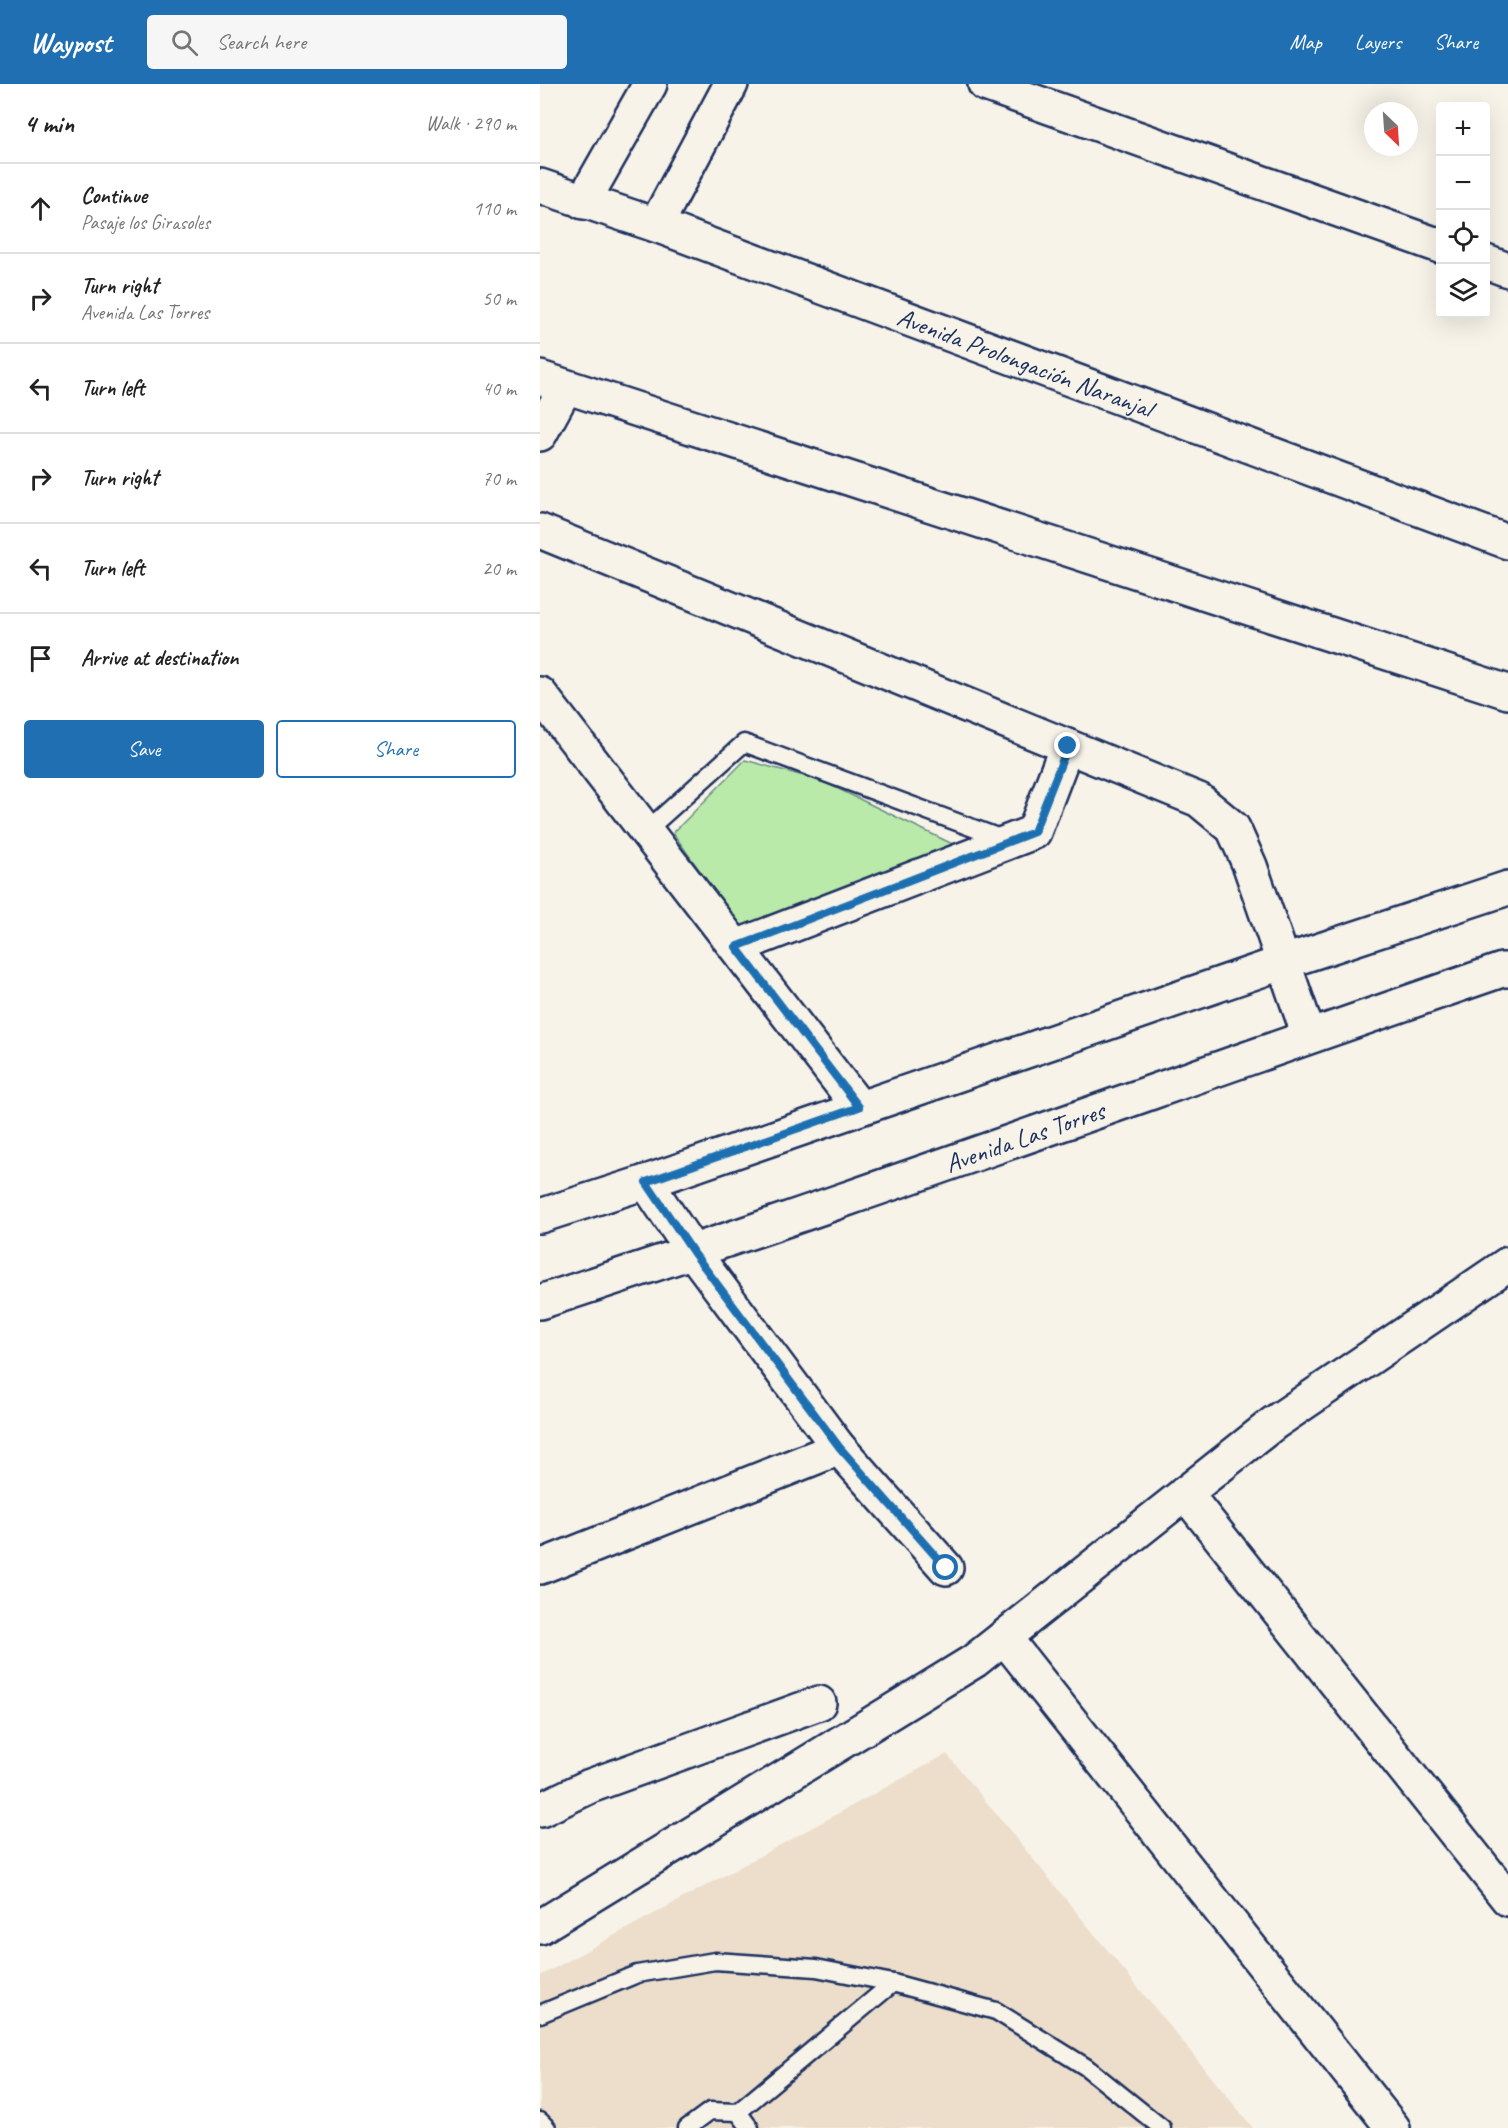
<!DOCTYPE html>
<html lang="en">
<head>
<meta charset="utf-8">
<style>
  :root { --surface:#fff; --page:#f6f6f6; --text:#222; --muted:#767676; --line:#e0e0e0; --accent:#1f6fb2 }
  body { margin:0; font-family:Caveat,sans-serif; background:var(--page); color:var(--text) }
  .controls { position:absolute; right:18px; top:18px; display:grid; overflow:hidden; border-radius:6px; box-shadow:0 6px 24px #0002 }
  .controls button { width:54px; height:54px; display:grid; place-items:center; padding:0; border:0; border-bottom:2px solid var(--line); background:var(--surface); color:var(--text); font:30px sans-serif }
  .compass { position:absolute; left:824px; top:18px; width:54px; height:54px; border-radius:50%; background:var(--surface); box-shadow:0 6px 24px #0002; rotate:155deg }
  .stop { position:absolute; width:18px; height:18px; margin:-14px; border:4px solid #1f6fb2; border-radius:50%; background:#fff }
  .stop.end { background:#1f6fb2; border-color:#fff; box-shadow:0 2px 6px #0008 }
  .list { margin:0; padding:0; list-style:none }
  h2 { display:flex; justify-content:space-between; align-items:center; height:78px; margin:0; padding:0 24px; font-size:26px }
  h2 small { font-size:20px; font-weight:400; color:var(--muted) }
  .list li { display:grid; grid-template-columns:39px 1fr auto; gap:18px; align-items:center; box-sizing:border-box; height:90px; padding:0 24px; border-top:2px solid var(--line) }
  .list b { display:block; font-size:22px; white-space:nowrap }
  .list p { margin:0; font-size:20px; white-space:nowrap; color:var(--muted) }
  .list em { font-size:20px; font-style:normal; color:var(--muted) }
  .actions { display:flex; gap:12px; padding:18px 24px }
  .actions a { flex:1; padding:14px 0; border:2px solid var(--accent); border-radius:6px; text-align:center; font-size:21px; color:var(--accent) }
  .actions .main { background:var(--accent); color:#fff }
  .icon { flex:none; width:33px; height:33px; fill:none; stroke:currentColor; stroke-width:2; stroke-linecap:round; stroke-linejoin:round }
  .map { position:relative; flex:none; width:968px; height:2044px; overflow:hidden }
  header { display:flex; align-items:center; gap:36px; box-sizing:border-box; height:84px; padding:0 30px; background:var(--accent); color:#fff }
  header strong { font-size:28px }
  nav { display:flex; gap:33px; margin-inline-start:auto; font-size:21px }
  .search { width:420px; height:54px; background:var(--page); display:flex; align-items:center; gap:15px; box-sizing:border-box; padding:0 21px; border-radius:6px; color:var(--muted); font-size:22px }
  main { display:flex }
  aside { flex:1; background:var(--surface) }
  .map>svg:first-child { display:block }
  .built { fill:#ecdeca }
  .green { fill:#b9eaa9; stroke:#6a8c84; stroke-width:1.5 }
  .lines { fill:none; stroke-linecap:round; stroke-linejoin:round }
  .lane-casing { stroke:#1b2f5e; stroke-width:21 }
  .street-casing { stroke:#1b2f5e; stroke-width:38 }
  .lane { stroke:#f7f3e8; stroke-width:16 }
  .street { stroke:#f7f3e8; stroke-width:33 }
  .route { stroke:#1f6fb2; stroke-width:8 }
  .labels { text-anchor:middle; stroke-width:5; stroke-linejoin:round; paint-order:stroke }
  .street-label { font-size:26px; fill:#1b2f5e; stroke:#f7f3e8 }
</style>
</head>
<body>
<header>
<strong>Waypost</strong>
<div class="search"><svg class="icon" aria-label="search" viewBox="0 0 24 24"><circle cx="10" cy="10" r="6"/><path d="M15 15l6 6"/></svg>Search here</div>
<nav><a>Map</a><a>Layers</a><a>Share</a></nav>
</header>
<main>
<aside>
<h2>4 min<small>Walk · 290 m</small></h2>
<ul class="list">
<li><svg class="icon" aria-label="ahead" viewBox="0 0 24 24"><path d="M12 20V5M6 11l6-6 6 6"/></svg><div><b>Continue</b><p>Pasaje los Girasoles</p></div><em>110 m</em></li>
<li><svg class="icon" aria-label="right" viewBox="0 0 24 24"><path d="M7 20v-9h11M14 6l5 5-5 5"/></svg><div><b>Turn right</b><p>Avenida Las Torres</p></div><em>50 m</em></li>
<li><svg class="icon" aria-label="left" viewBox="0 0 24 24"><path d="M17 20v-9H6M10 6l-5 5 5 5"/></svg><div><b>Turn left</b></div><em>40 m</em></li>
<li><svg class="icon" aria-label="right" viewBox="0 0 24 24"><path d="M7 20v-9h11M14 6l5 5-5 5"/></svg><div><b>Turn right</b></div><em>70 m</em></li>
<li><svg class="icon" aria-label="left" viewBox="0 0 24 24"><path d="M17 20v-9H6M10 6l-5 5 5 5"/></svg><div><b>Turn left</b></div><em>20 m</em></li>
<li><svg class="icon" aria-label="arrive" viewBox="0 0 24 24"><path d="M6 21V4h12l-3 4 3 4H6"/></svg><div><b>Arrive at destination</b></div></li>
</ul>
<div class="actions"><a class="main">Save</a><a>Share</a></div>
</aside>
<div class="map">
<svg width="968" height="2044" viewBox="0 0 968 2044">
  <rect width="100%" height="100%" fill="#f7f3e8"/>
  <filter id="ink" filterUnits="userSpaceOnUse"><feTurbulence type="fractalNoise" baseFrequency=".0167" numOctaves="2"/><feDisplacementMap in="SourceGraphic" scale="12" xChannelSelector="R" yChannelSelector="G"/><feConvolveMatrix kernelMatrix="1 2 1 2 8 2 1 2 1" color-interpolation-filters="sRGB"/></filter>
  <g filter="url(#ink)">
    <polygon class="built" points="407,1670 713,2044 0,2044 0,1892"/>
    <polygon class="green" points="205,676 282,697 427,767 204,849 133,749"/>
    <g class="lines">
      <defs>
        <g id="lane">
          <polyline points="106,747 204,659 468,757"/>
          <polyline points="0,1930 97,1890 175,1877 276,1884 353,1899 456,1927 546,1983 622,2044"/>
          <polyline points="198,2028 210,2044"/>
          <polyline points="0,2037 7,2044"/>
          <polyline points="147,2044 170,2027 198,2028 353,1899"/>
        </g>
        <g id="street">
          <polyline points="445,0 900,162"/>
          <path id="s1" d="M0,102L116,141L968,458"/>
          <polyline points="43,118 110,0"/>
          <polyline points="116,141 191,0"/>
          <polyline points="946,178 968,186"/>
          <polyline points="0,294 968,608"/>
          <polyline points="0,350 25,304"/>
          <polyline points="0,447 659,716 693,744 710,782 769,952"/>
          <polyline points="0,610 319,1023"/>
          <polyline points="196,863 494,748 527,662"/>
          <polyline points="106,1098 153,1168 299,1364 406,1484"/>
          <polyline points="0,1132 106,1098 744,878 968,804"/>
          <path id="s2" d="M0,1218C323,1113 641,996 962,886H968"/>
          <polyline points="645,1409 968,1815"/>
          <polyline points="0,1483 299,1364"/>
          <polyline points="464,1553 853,2044"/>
          <polyline points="0,1726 50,1702 279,1619"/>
          <polyline points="0,1843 434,1577 734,1339 968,1180"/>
        </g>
      </defs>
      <use href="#lane" class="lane-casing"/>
      <use href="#street" class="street-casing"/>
      <use href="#lane" class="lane"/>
      <use href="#street" class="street"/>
    </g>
  </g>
  <g class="lines" filter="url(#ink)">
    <polyline class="route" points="406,1484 300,1364 153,1168 106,1098 319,1023 196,863 494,748 528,662"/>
  </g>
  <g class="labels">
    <g class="street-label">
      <text dy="9" stroke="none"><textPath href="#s1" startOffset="516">Avenida Prolongación Naranjal</textPath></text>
      <text dy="9" stroke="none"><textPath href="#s2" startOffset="512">Avenida Las Torres</textPath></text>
    </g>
  </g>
</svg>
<div class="controls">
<button>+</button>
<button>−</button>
<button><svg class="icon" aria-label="locate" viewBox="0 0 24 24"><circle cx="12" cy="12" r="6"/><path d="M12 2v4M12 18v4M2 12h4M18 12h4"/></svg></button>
<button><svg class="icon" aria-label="layers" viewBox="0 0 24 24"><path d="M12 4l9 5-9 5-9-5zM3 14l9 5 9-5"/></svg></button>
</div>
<svg class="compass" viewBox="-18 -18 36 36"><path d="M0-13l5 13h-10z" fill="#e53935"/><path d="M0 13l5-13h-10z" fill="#767676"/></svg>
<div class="stop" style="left:406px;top:1484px"></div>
<div class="stop end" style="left:528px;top:662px"></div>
</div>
</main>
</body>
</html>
